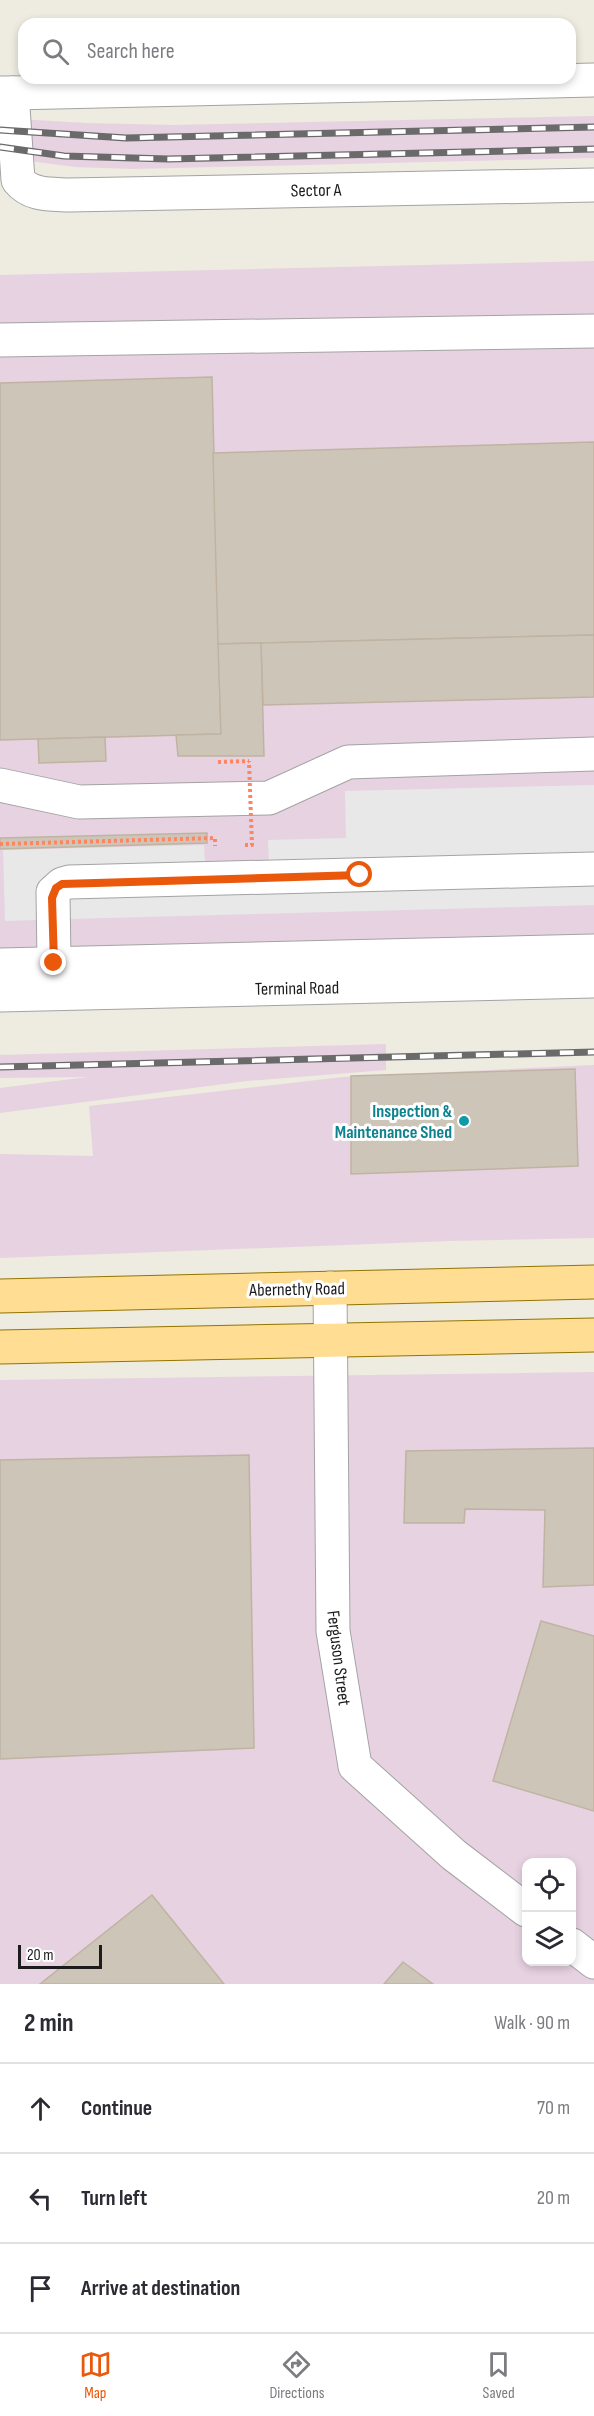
<!DOCTYPE html>
<html lang="en">
<head>
<meta charset="utf-8">
<style>
  :root { --surface:#fff; --page:#f2f2f3; --text:#2b2b33; --muted:#7c7c81; --line:#e1e1e2; --accent:#ea580c }
  body { margin:0; font-family:"Sofia Sans Condensed",sans-serif; background:var(--page); color:var(--text) }
  .controls { position:absolute; right:18px; bottom:18px; display:grid; overflow:hidden; border-radius:12px; box-shadow:0 3px 9px #0003 }
  .controls button { width:54px; height:54px; display:grid; place-items:center; padding:0; border:0; border-bottom:2px solid var(--line); background:var(--surface); color:var(--text); font:30px sans-serif }
  .scale { position:absolute; left:18px; bottom:15px; width:84px; box-sizing:border-box; padding-left:6px; border:3px solid #1c1c1c; border-top:0; font-size:16px; line-height:21px; white-space:nowrap; color:#1c1c1c; -webkit-text-stroke:4px #fff; paint-order:stroke }
  .stop { position:absolute; width:18px; height:18px; margin:-14px; border:4px solid #ea580c; border-radius:50%; background:#fff }
  .stop.end { background:#ea580c; border-color:#fff; box-shadow:0 2px 6px #0008 }
  .list { margin:0; padding:0; list-style:none }
  h2 { display:flex; justify-content:space-between; align-items:center; height:78px; margin:0; padding:0 24px; font-size:26px }
  h2 small { font-size:20px; font-weight:400; color:var(--muted) }
  .list li { display:grid; grid-template-columns:39px 1fr auto; gap:18px; align-items:center; box-sizing:border-box; height:90px; padding:0 24px; border-top:2px solid var(--line) }
  .list b { display:block; font-size:22px; white-space:nowrap }
  .list em { font-size:20px; font-style:normal; color:var(--muted) }
  .icon { flex:none; width:33px; height:33px; fill:none; stroke:currentColor; stroke-width:2; stroke-linecap:round; stroke-linejoin:round }
  .map { position:relative; flex:none; width:594px; height:1984px; overflow:hidden }
  .search { position:absolute; background:var(--surface); box-shadow:0 3px 9px #0003; left:18px; right:18px; top:18px; height:66px; display:flex; align-items:center; gap:15px; box-sizing:border-box; padding:0 21px; border-radius:18px; color:var(--muted); font-size:22px }
  .sheet { height:348px; background:var(--surface) }
  nav { display:flex; justify-content:space-around; align-items:center; box-sizing:border-box; height:84px; border-top:2px solid var(--line); background:var(--surface); font-size:16px; color:var(--muted) }
  nav a { display:grid; justify-items:center; gap:3px }
  nav .on { color:var(--accent) }
  .map>svg:first-child { display:block }
  .industrial { fill:#e7d2e1; fill-rule:evenodd }
  .parking { fill:#e8e8e8 }
  .building { fill:#cec5b9; stroke:#c0b3a2; stroke-width:1.5 }
  .lines { fill:none; stroke-linecap:round; stroke-linejoin:round }
  .minor-casing { stroke:#a3a3a3; stroke-width:35 }
  .major-casing { stroke:#937400; stroke-width:35 }
  .path { stroke:#ff8460; stroke-width:4; stroke-dasharray:3 3; stroke-linecap:butt }
  .minor { stroke:#fff; stroke-width:33 }
  .major { stroke:#ffde94; stroke-width:33 }
  .rail-casing { stroke:#6a6a6a; stroke-width:7 }
  .rail { stroke:#fff; stroke-width:4.5; stroke-dasharray:14; stroke-linecap:butt }
  .path-bridge { stroke:#ff8460; stroke-width:4; stroke-dasharray:3 3; stroke-linecap:butt }
  .route { stroke:#ea580c; stroke-width:8 }
  .culture-dot { fill:#0f9aa8; stroke:#fff; stroke-width:2 }
  .labels { text-anchor:middle; stroke-width:6; stroke-linejoin:round; paint-order:stroke }
  .street-label { font-size:18px; fill:#1c1c1c; stroke:#fff }
  .culture-label { font-size:18px; font-weight:bold; fill:#0d838f; stroke:#fff; text-anchor:end }
</style>
</head>
<body>
<div class="map">
<svg width="594" height="1984" viewBox="0 0 594 1984">
  <rect width="100%" height="100%" fill="#eeebe0"/>
  <g class="industrial">
    <polygon points="594,116 594,158 134,169 75,167 0,157 0,118 86,123 173,125"/>
    <polygon points="594,261 594,938 0,954 0,275"/>
    <polygon points="386,1044 386,1070 247,1081 0,1113 0,1088 88,1077 0,1078 0,1055"/>
    <polygon points="594,1065 594,1238 449,1241 0,1258 0,1154 93,1156 89,1106 343,1077"/>
    <path d="M594,1372V1984H0V1380ZM526,1862H572V1962H526Z"/>
  </g>
  <polygon class="parking" points="594,785 594,905 70,919 69,897 36,897 36,920 5,921 3,850 204,845 205,865 269,863 268,840 346,838 345,791"/>
  <g class="building">
    <polygon points="212,377 221,734 0,740 0,383"/>
    <polygon points="594,442 594,635 218,644 213,453"/>
    <polygon points="594,635 594,697 263,705 261,643"/>
    <polygon points="261,643 264,756 178,756 176,735 221,734 218,644"/>
    <polygon points="105,737 106,761 39,763 38,739"/>
    <polygon points="207,833 207,843 0,849 0,838"/>
    <polygon points="575,1069 578,1166 351,1174 351,1076"/>
    <polygon points="594,1448 594,1585 543,1587 545,1510 465,1509 464,1523 404,1523 406,1451"/>
    <polygon points="249,1455 254,1748 0,1759 0,1460"/>
    <polygon points="541,1621 594,1636 594,1811 493,1781"/>
    <polygon points="152,1895 224,1984 40,1984"/>
    <polygon points="403,1962 433,1984 384,1984"/>
  </g>
  <g class="lines">
    <defs>
      <g id="minor">
        <path d="M0,93H12L18,180C31,196 50,194 69,195L594,185"/>
        <polyline points="12,93 594,80"/>
        <polyline points="0,340 594,331"/>
        <polyline points="0,785 79,802 269,798 348,762 594,754"/>
        <polyline points="54,963 53,892 62,884 69,882 594,869"/>
        <polyline points="0,965 594,951"/>
        <polyline points="0,995 594,981"/>
        <polyline points="330,1288 333,1631 355,1766 454,1855 526,1910"/>
        <polyline points="572,1945 594,1962"/>
      </g>
      <g id="major">
        <polyline points="0,1296 594,1282"/>
        <polyline points="0,1347 594,1335"/>
      </g>
    </defs>
    <use href="#minor" class="minor-casing"/>
    <use href="#major" class="major-casing"/>
    <g class="path">
      <polyline points="218,762 249,761"/>
      <polyline points="0,844 215,838 215,846"/>
    </g>
    <use href="#minor" class="minor"/>
    <use href="#major" class="major"/>
    <defs>
      <g id="rail">
        <polyline points="0,130 126,138 594,127"/>
        <polyline points="0,147 64,156 168,159 594,149"/>
        <polyline points="0,1067 594,1052"/>
      </g>
    </defs>
    <use href="#rail" class="rail-casing"/>
    <use href="#rail" class="rail"/>
    <polyline class="path-bridge" points="245,845 252,845 249,761"/>
  </g>
  <g class="lines">
    <polyline class="route" points="54,963 52,898 56,888 62,884 360,875"/>
  </g>
  <circle class="culture-dot" cx="464" cy="1121" r="6"/>
  <g class="labels">
    <g class="street-label">
      <text transform="translate(316 190) rotate(-1)" y="6">Sector A</text>
      <text transform="translate(297 988) rotate(-1)" y="6">Terminal Road</text>
      <text transform="translate(297 1289) rotate(-1)" y="6">Abernethy Road</text>
      <text transform="translate(339 1658) rotate(83)" y="6">Ferguson Street</text>
    </g>
    <g class="culture-label">
      <text x="452" y="1117">Inspection &amp;<tspan x="452" dy="21">Maintenance Shed</tspan></text>
    </g>
  </g>
</svg>
<div class="controls">
<button><svg class="icon" aria-label="locate" viewBox="0 0 24 24"><circle cx="12" cy="12" r="6"/><path d="M12 2v4M12 18v4M2 12h4M18 12h4"/></svg></button>
<button><svg class="icon" aria-label="layers" viewBox="0 0 24 24"><path d="M12 4l9 5-9 5-9-5zM3 14l9 5 9-5"/></svg></button>
</div>
<div class="scale">20 m</div>
<div class="stop" style="left:360px;top:875px"></div>
<div class="stop end" style="left:54px;top:963px"></div>
<div class="search"><svg class="icon" aria-label="search" viewBox="0 0 24 24"><circle cx="10" cy="10" r="6"/><path d="M15 15l6 6"/></svg>Search here</div>
</div>
<section class="sheet">
<h2>2 min<small>Walk · 90 m</small></h2>
<ul class="list">
<li><svg class="icon" aria-label="ahead" viewBox="0 0 24 24"><path d="M12 20V5M6 11l6-6 6 6"/></svg><div><b>Continue</b></div><em>70 m</em></li>
<li><svg class="icon" aria-label="left" viewBox="0 0 24 24"><path d="M17 20v-9H6M10 6l-5 5 5 5"/></svg><div><b>Turn left</b></div><em>20 m</em></li>
<li><svg class="icon" aria-label="arrive" viewBox="0 0 24 24"><path d="M6 21V4h12l-3 4 3 4H6"/></svg><div><b>Arrive at destination</b></div></li>
</ul>
</section>
<nav>
<a class="on"><svg class="icon" aria-label="map" viewBox="0 0 24 24"><path d="M3 6l6-2 6 2 6-2v14l-6 2-6-2-6 2zM9 4v14M15 6v14"/></svg>Map</a>
<a><svg class="icon" aria-label="directions" viewBox="0 0 24 24"><path d="M12 3l9 9-9 9-9-9zM9 14v-3h6M13 9l2 2-2 2"/></svg>Directions</a>
<a><svg class="icon" aria-label="saved" viewBox="0 0 24 24"><path d="M7 4h10v16l-5-4-5 4z"/></svg>Saved</a>
</nav>
</body>
</html>
